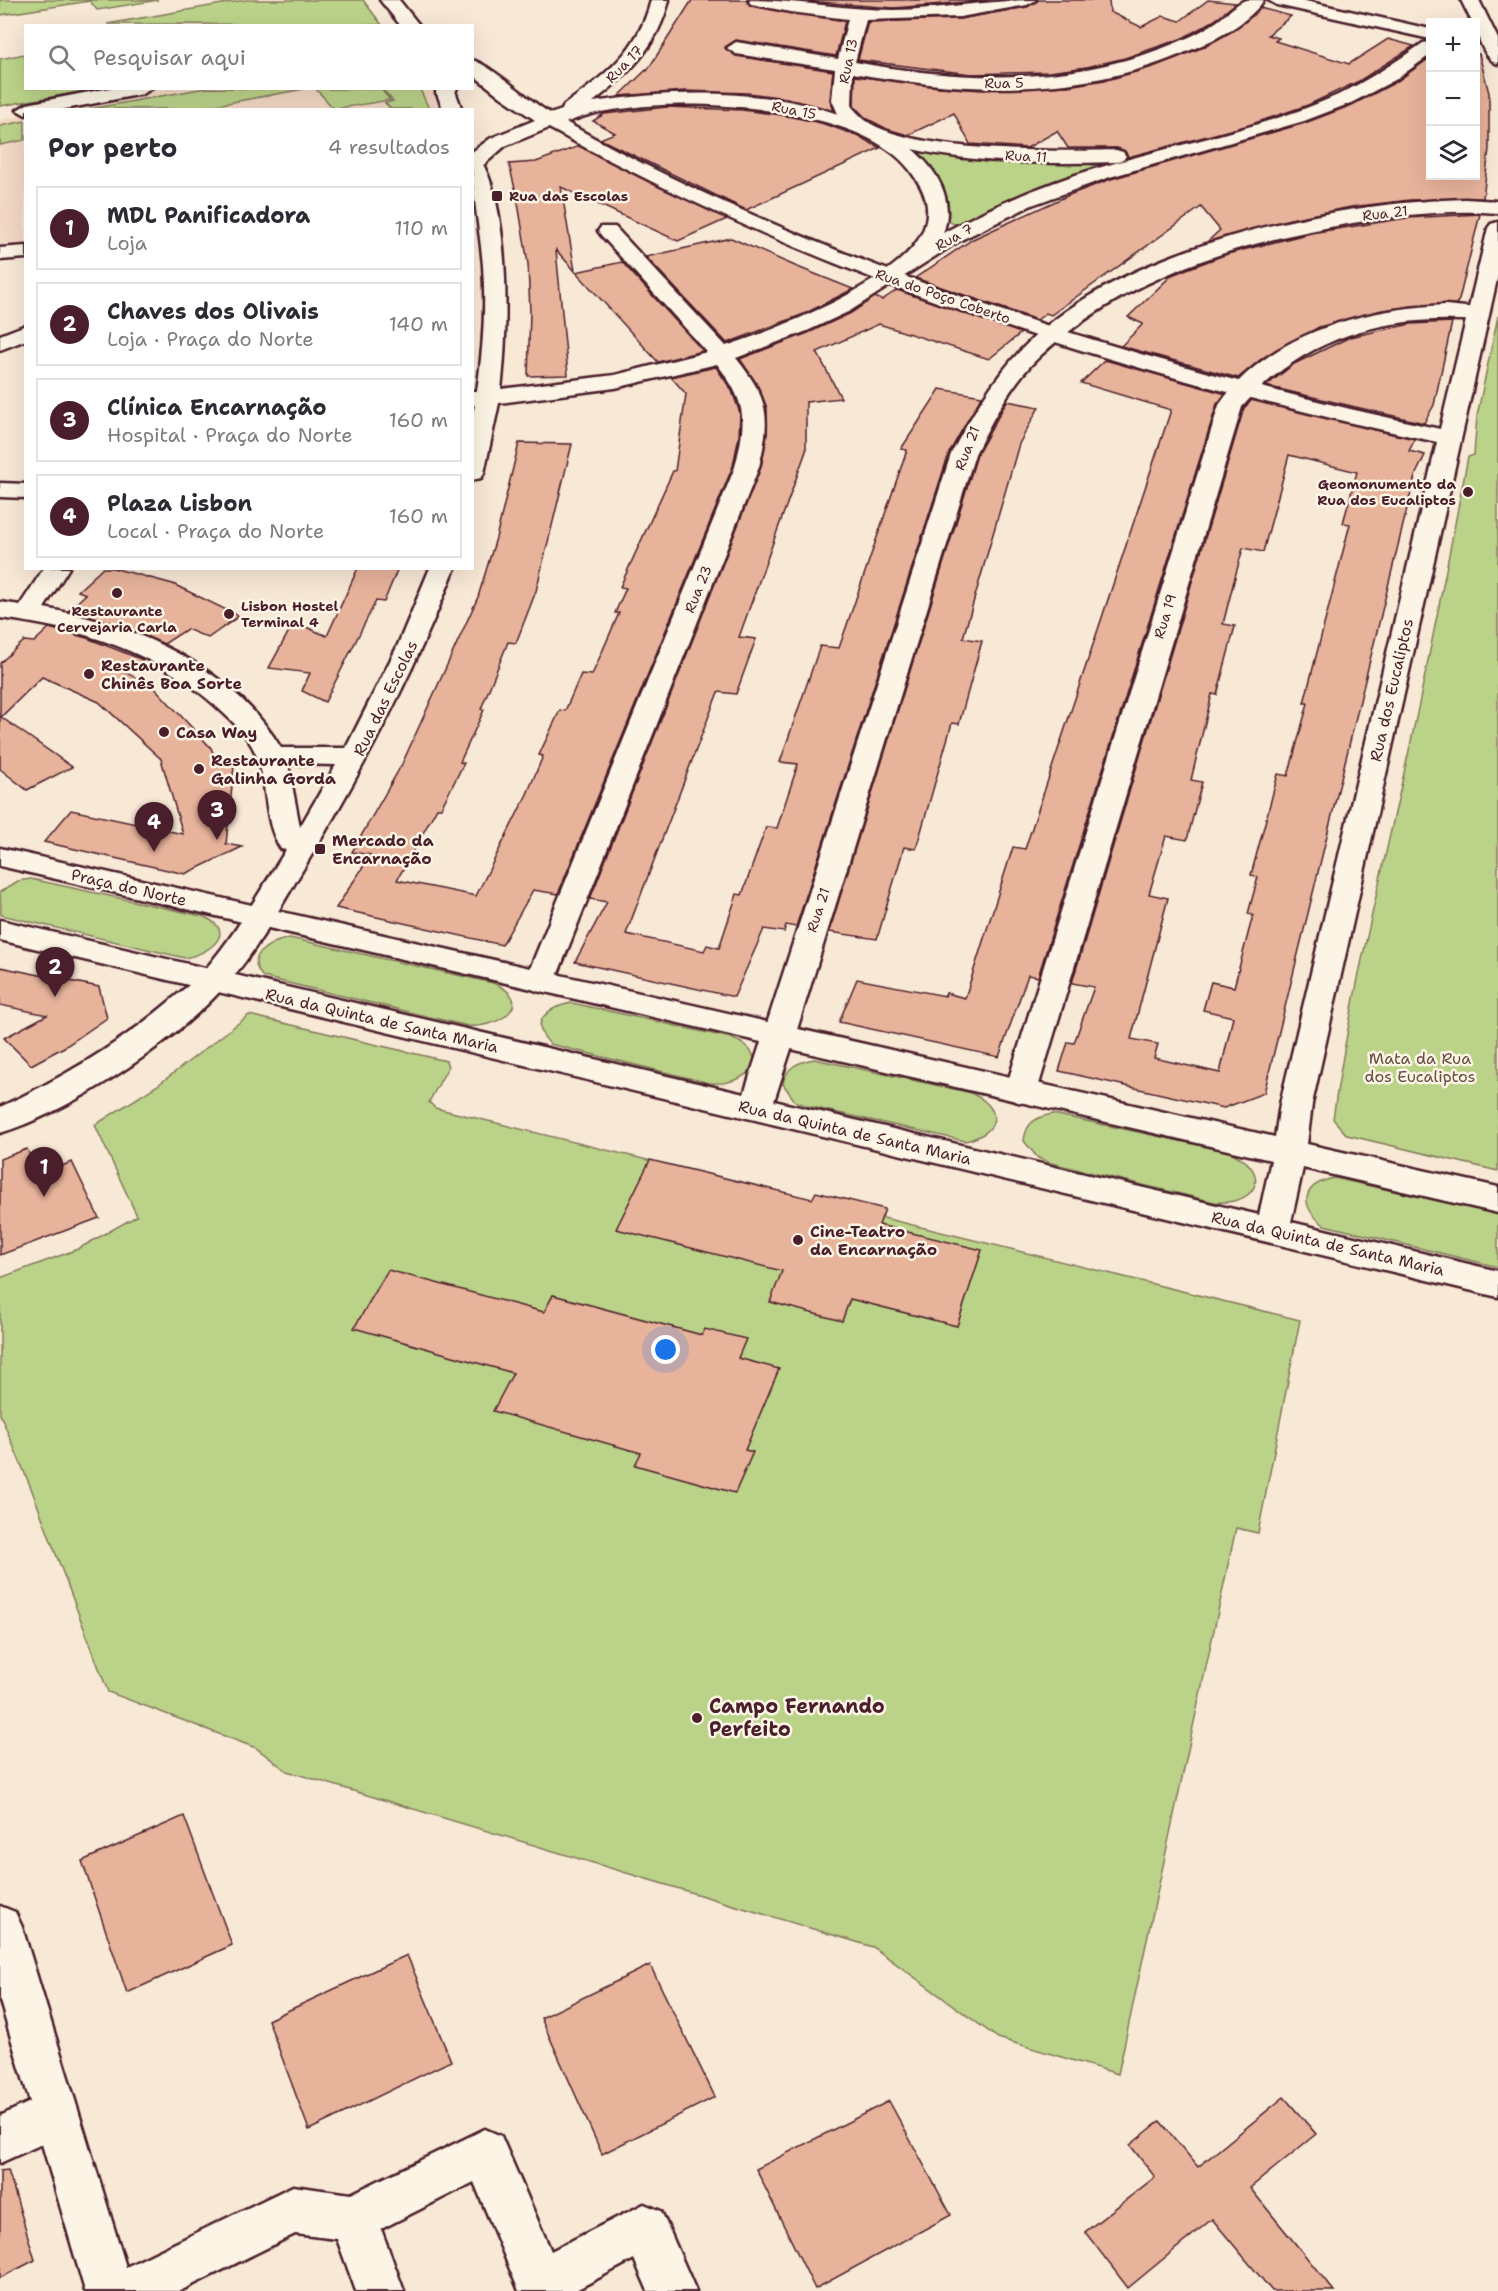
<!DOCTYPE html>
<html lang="pt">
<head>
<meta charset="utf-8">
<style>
  :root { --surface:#fff; --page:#f2f2f3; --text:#2b2b33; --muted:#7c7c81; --line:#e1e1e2; --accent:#4a1f2b }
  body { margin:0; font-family:"Shantell Sans",sans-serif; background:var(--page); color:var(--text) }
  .controls { position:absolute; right:18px; top:18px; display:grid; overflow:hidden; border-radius:0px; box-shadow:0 6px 24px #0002 }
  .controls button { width:54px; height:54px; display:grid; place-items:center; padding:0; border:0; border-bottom:2px solid var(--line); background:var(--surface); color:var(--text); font:30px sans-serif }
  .you { position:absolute; left:666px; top:1350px; width:21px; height:21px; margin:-15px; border:4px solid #fff; border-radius:50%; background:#1a73e8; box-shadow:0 0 0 9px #1a73e833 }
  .badge { display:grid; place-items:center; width:39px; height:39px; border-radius:50%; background:var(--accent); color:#fff; font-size:20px; font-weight:700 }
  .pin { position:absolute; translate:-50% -50px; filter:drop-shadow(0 2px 3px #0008) }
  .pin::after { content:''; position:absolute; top:32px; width:21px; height:18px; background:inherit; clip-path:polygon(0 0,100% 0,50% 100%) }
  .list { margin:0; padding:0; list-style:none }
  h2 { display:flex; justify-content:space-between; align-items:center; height:78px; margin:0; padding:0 24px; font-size:26px }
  h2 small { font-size:20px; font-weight:400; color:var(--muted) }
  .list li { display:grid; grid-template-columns:39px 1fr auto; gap:18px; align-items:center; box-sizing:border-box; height:84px; margin:0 12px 12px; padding:0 12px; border:2px solid var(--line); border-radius:0px }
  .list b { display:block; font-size:22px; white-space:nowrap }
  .list p { margin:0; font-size:20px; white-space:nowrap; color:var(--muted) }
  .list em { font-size:20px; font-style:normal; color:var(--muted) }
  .icon { flex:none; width:33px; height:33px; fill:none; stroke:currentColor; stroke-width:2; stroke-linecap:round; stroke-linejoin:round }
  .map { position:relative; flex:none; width:1498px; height:2291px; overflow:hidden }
  .search { position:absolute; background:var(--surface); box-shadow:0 6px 24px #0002; left:24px; top:24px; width:450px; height:66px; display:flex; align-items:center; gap:15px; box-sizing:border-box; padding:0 21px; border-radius:0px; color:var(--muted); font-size:22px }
  .panel { position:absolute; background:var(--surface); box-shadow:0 6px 24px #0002; left:24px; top:108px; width:450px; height:462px; border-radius:0px }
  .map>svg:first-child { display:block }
  .built { fill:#f3d8c4 }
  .green { fill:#bbd389; stroke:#82795a; stroke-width:1.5 }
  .building { fill:#e8b39b; stroke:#4a1f2b; stroke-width:1.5; fill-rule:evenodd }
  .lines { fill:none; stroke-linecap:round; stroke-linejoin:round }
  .street-casing { stroke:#4a1f2b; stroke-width:5 }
  .secondary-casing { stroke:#4a1f2b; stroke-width:5 }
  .street { fill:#fcf5e5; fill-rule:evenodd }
  .secondary { fill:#fcf5e5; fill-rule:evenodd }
  .poi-dot { fill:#4a1f2b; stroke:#fcf5e5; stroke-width:2 }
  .labels { text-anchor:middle; stroke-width:5; stroke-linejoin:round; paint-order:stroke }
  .far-street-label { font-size:14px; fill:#4a1f2b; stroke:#fcf5e5 }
  .far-poi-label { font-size:14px; font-weight:bold; fill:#4a1f2b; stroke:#fcf5e5; text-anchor:start }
  .poi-label { font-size:16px; font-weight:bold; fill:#4a1f2b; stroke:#fcf5e5; text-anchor:start }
  .street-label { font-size:16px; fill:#4a1f2b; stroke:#fcf5e5 }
  .park-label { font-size:16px; fill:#664c42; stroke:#fcf5e5 }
  .near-poi-label { font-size:20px; font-weight:bold; fill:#4a1f2b; stroke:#fcf5e5; text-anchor:start }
</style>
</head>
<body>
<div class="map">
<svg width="1498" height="2291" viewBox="0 0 1498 2291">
  <rect width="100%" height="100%" fill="#f8e8d6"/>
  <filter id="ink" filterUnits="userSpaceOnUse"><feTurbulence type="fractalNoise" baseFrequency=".0167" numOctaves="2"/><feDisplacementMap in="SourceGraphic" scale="12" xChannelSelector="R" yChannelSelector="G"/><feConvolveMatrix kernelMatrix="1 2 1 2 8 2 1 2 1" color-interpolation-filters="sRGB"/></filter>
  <g filter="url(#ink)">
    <g class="built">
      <polygon points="173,88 435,89 445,110 59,110"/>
      <polygon points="25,116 25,249 0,251 0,120"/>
    </g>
    <g class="green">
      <polygon points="0,0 158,0 97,10 90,1 0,15"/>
      <polygon points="245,0 363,0 382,25 107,24"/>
      <polygon points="25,54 26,88 97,89 0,106 0,59"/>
      <polygon points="205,88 304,89 194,109 90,109"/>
      <polygon points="316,89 381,89 390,100 334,109"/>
      <polygon points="382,89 420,89 429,109 391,109 385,103 393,101"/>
      <polygon points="25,121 25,140 0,145 0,126"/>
      <path d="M922,150L1085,162L1096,166L962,224H954L948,221C952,192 937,172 917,154Z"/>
      <path d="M1498,316V1171L1347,1135L1333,1119C1350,999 1380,882 1406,764C1429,662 1448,559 1468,457L1474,455L1477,416Z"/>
      <path d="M31,879L202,916C240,931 209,954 185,958L1,915L0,892L18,881Z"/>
      <path d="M290,938L493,983C538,1001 500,1029 468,1026L263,977C243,955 271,942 290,938Z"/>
      <path d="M572,1003L731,1038C777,1056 746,1087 709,1083L550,1044C527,1021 549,1007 572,1003Z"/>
      <polygon points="249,1015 446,1061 448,1067 429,1102 435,1108 1300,1320 1258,1533 1236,1528 1118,2074 998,2038 873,1947 287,1771 256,1748 108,1692 31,1488 0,1414 0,1278 78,1249 137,1216 95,1125 158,1085"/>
      <path d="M814,1059L968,1092C1004,1106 1002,1133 965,1141L807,1106L795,1101L783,1084C786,1067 798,1062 814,1059Z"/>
      <path d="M1053,1114L1227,1151C1272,1168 1261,1206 1214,1202L1051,1163L1038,1158L1024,1141C1026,1122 1036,1117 1053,1114Z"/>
      <path d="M1334,1178L1498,1214V1267L1324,1225C1299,1206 1301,1185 1334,1178Z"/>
    </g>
    <g class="building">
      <polygon points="692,0 746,0 751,6 845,21 836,56 736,40 725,47 736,56 833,71 830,100 834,111 779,97 748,93 685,91 619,96 646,70 647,71"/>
      <polygon points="793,0 990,0 894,8"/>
      <polygon points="1038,0 1109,0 1110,12 1141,27 1163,16 1180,21 1208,0 1236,3 1215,20 1183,38 1125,58 1087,67 1049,72 971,74 858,60 868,22 960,19 1027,7"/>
      <polygon points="1260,8 1291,16 1268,35 1279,38 1275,41 1349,64 1388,39 1414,46 1359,81 1308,105 1249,125 1128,157 1125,151 1117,148 1068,148 1057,131 1027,148 970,144 954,113 908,135 887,129 866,118 854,106 855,76 939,87 982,90 1068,86 1111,79 1153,67 1204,47 1233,31"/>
      <polygon points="1476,54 1479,54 1489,93 1489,149 1483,198 1410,200 1351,207 1290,219 1207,242 1220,230 1201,207 1051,315 1046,313 1037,320 915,278 973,239 1069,195 1111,179 1305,123 1352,105 1396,82 1431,57 1431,176 1476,176"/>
      <polygon points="667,107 742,110 782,115 821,123 856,135 880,148 746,210 600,139 615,133 593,121 604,114"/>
      <polygon points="579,146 727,219 678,241 561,187 575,271 556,250 568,375 528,376 530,312 528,264 517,197 509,164 536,162"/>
      <polygon points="1480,214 1459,300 1456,304 1382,310 1319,327 1263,358 1238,378 1121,346 1143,324 1128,317 1172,275 1187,269 1227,254 1311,233 1407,218"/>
      <polygon points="731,238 795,266 853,289 804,314 727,343 646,257"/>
      <polygon points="622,262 703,351 658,362 576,272"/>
      <polygon points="897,290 1021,333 989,359 879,324 817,352 841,398 806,402 806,451 739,637 756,639 736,694 718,692 626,934 704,951 707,945 719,948 737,894 742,895 766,827 777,828 798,764 780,762 820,646 839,648 907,450 901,449 940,389 982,396 949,453 796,927 786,925 784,932 764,929 734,997 575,962 607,902 590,899 761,467 767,435 767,408 757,384 740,359 808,333 851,313 875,297 882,300"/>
      <polygon points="1452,322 1434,405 1424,423 1266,386 1294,364 1350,337 1411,324"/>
      <polygon points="1105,360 1226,394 1217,404 1038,977 1028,975 999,1057 839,1022 857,979 945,996 946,993 965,998 1013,847 1025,849 1171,410 1081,383"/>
      <polygon points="716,367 732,391 740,413 739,436 733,466 558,894 533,890 502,945 336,908 371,855 352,852 402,764 478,597 496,538 519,443 572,444 536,591 516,643 508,642 481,709 484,710 460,762 464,763 441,808 437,808 397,880 476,896 527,794 543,756 539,755 560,710 565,711 581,674 592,675 619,613 615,613 626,588 620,587 673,471 675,471 686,394 671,377"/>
      <path d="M1252,400L1415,439L1409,451L1425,455L1415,476L1264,1093L1224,1108L1059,1071L1068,1042L1074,1043L1094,987L1072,983L1244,408ZM1289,455L1357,472L1343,523L1350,524L1304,703H1308L1288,776L1278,774L1251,875L1258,877L1248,914L1253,915L1234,987L1211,982L1203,1010L1233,1017L1220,1073L1154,1058L1158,1044L1131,1039L1168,898L1149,894L1166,836L1187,840L1202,782L1191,780L1212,694L1217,695L1235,626L1223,624L1235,577L1243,548L1263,552Z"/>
      <polygon points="1007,401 1039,407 1019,444 963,638 982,641 959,724 952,723 916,849 904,847 877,939 829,932 977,455"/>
      <polygon points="103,568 113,568 173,584 239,616 208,638 187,629 164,644 113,623 68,611 86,594 78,591"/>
      <polygon points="358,568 398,568 384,602 376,601 325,702 302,691 310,673 269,668 294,622 327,636"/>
      <polygon points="49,628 87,638 143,660 124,672 152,685 211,748 216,760 235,757 226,844 242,847 185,874 44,842 71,810 183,834 161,759 99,702 42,677 1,717 72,767 27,790 0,769 0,663 24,641 34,642"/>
      <polygon points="0,967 99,987 107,1018 66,1046 31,1065 4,1038 47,1015 0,1005"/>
      <polygon points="27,1149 39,1175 72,1162 99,1218 0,1255 0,1159"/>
      <polygon points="650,1160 812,1199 816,1192 885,1209 879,1225 982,1250 957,1326 850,1299 842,1321 770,1302 782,1271 616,1229"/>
      <polygon points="388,1270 544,1312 553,1295 702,1335 705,1329 746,1339 738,1358 779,1369 745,1450 753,1452 735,1493 635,1465 641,1453 493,1411 513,1373 354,1328"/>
      <polygon points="184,1816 232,1945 127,1993 82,1861"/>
      <polygon points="407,1955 451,2061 309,2130 268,2020"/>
      <polygon points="650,1965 715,2097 602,2154 541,2018"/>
      <polygon points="1284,2097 1316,2134 1250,2188 1334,2291 1272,2291 1212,2219 1128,2288 1085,2232 1155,2177 1130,2145 1160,2121 1198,2167"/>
      <polygon points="889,2101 951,2215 815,2289 756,2169"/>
      <polygon points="8,2170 35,2260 0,2278 0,2171"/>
    </g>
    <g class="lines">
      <defs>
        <g id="street">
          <path d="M651,0H669C658,46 629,74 593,102C674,90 760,88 838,114L832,100L835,69L736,54L727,48L736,42L838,59L848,19L790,12L751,4L748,0C797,0 845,10 894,10C942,9 988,0 1036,0L1027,5L960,17L866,20L855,62C958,81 1063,86 1163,48C1182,41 1200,33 1216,22C1225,16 1236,3 1246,0C1251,0 1259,0 1264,0C1248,23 1218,38 1193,49C1085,98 967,94 853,73L852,107C856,111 860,116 865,120C910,153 1059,152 1116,150L1123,152L1126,156L1123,160L1116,162C1049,164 978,164 912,149C938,170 955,201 943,233C992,206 1044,184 1098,168C1178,144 1262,129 1338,95C1368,80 1396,62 1423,43L1430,42V55L1395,80L1351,103L1304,121L1110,177L1032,205L959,241L850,311L807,331L736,358C769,399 771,416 759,467L555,981L551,988L540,992L529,988L525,981L735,467C747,420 747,403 717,364L615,388L499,403L484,473L481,478L472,480V419L475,405H472V391H477C483,350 486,308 483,266C480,229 472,194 472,156L479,158C511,204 508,334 501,389L615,375L707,352L601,235L598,231L601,227H615L726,346C776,330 902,281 923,231C933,206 924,189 909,169C863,109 708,99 637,107C622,109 607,110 592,114C577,117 560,128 544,124L541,120L544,116L562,110L564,105C605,75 638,52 651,0Z"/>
          <polygon points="1268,0 1301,0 1430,29 1430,39 1277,5"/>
          <polygon points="435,88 454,88 462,110 443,110"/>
          <path d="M1465,199L1498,201V213C1449,209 1401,215 1353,223C1239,242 1126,276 1040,356C1011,383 993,419 975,454L795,1036L790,1044L779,1047L768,1044L763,1036L951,454C971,416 992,380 1022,349C1120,246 1328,203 1465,199Z"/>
          <polygon points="26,246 26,258 0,260 0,248"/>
          <path d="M1445,305L1486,309L1489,314L1486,319L1478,321C1386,314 1305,336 1242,407L1037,1091L1032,1099L1021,1103L1010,1099L1005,1091L1219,405C1269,333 1363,309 1445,305Z"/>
          <polygon points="26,325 26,340 0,350 0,335"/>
          <polygon points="0,483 26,484 26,498 0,497"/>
          <path d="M44,568H69L44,608C135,625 231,665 281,748H346L397,647L430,568H455C413,675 361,774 302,871C278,911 255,954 223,988C173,1043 71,1112 0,1133V1107C61,1079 118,1045 170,1001C181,991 194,982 204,971C236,934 260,891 286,850L281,849C262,820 269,782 255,752C247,734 231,720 217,707C155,651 81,628 0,618V602L20,605ZM288,764L336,765L300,827Z"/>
          <polygon points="0,1906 15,1912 22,1927 126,2267 293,2186 351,2194 485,2129 501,2136 551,2251 644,2204 661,2211 696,2291 648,2291 634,2259 574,2291 519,2291 474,2182 381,2229 404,2291 356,2291 337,2239 295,2234 180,2291 85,2291 42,2144 0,2163 0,2116 30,2102 0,2001"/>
        </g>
        <g id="secondary">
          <polygon points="380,0 399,0 420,26 401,26"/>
          <path d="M1461,0H1479L1498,39V64C1485,60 1476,35 1476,22H1472Z"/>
          <path d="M472,60C489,64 527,98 545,110C609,148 677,182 746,212C968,310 1203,378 1440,429L1488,228L1491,224L1498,222V275L1312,1104L1307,1144L1498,1187V1213L1303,1168L1291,1222L1498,1271V1297L0,940V920L744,1094L761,1042L0,866V848L1275,1137L1280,1104L1437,442C1128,376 826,281 549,128L505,146L481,167L472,169V152L491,138L535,120L501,97L472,74ZM791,1049L1271,1160L1259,1215L774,1101Z"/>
          <polygon points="110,88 152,88 143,94 60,110 26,110 26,115 17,110 27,104"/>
          <polygon points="438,88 457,88 453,97 439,97 436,93"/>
        </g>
      </defs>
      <use href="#street" class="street-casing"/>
      <use href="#secondary" class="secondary-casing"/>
      <use href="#street" class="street"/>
      <use href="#secondary" class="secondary"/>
    </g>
  </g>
  <g class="poi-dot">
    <rect x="491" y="190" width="12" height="12" rx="3"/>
    <circle cx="1468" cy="492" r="6"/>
    <circle cx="117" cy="593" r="6"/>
    <circle cx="229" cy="614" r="6"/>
    <circle cx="89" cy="674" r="6"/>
    <circle cx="164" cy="732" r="6"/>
    <circle cx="199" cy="769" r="6"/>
    <rect x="314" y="843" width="12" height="12" rx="3"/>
    <circle cx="798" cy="1240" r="6"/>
    <circle cx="697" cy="1718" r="6"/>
  </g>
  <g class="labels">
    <g class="far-street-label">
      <text transform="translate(848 61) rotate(-78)" y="5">Rua 13</text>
      <text transform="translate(624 64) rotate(-46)" y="5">Rua 17</text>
      <text transform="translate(1004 83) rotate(-1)" y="5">Rua 5</text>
      <text transform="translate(794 110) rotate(11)" y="5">Rua 15</text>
      <text transform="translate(1026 156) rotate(3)" y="5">Rua 11</text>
      <text transform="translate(1385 213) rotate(-7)" y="5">Rua 21</text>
      <text transform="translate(954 237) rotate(-29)" y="5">Rua 7</text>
      <text transform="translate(943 296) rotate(19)" y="5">Rua do Poço Coberto</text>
      <text transform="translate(967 448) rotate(-69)" y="5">Rua 21</text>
      <text transform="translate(698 589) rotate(-68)" y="5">Rua 23</text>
      <text transform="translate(1165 616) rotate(-73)" y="5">Rua 19</text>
      <text transform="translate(818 910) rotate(-72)" y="5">Rua 21</text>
    </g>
    <g class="far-poi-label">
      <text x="509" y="201">Rua das Escolas</text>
      <text x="1456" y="489" text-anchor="end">Geomonumento da<tspan x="1456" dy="16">Rua dos Eucaliptos</tspan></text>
      <text x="241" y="611">Lisbon Hostel<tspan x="241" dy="16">Terminal 4</tspan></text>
      <text x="117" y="616" text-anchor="middle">Restaurante<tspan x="117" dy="16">Cervejaria Carla</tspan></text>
    </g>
    <g class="poi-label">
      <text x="101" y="671">Restaurante<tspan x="101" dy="18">Chinês Boa Sorte</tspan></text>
      <text x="176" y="738">Casa Way</text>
      <text x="211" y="766">Restaurante<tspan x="211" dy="18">Galinha Gorda</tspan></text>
      <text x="332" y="846">Mercado da<tspan x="332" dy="18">Encarnação</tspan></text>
      <text x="810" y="1237">Cine-Teatro<tspan x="810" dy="18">da Encarnação</tspan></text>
    </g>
    <g class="street-label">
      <text transform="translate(1391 690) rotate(-77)" y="6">Rua dos Eucaliptos</text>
      <text transform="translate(385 698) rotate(-64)" y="6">Rua das Escolas</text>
      <text transform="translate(129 887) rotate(13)" y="6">Praça do Norte</text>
      <text transform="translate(382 1020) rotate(13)" y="6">Rua da Quinta de Santa Maria</text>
      <text transform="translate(855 1132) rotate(13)" y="6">Rua da Quinta de Santa Maria</text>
      <text transform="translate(1328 1243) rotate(13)" y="6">Rua da Quinta de Santa Maria</text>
    </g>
    <g class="park-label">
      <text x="1420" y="1064">Mata da Rua<tspan x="1420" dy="18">dos Eucaliptos</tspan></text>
    </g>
    <g class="near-poi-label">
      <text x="709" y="1713">Campo Fernando<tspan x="709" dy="23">Perfeito</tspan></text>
    </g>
  </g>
</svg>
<div class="controls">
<button>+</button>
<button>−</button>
<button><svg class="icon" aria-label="layers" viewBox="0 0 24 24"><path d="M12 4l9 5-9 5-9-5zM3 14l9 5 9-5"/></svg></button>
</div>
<div class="you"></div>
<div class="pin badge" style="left:44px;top:1197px">1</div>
<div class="pin badge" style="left:55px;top:997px">2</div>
<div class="pin badge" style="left:217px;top:840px">3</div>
<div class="pin badge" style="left:154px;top:852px">4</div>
<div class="search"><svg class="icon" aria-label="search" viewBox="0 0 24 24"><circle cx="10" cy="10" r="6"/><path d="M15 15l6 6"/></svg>Pesquisar aqui</div>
<section class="panel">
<h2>Por perto<small>4 resultados</small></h2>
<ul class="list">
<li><span class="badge">1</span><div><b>MDL Panificadora</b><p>Loja</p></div><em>110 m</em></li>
<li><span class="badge">2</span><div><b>Chaves dos Olivais</b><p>Loja · Praça do Norte</p></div><em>140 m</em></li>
<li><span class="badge">3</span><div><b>Clínica Encarnação</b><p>Hospital · Praça do Norte</p></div><em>160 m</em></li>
<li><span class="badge">4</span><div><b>Plaza Lisbon</b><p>Local · Praça do Norte</p></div><em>160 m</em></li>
</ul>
</section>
</div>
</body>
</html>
